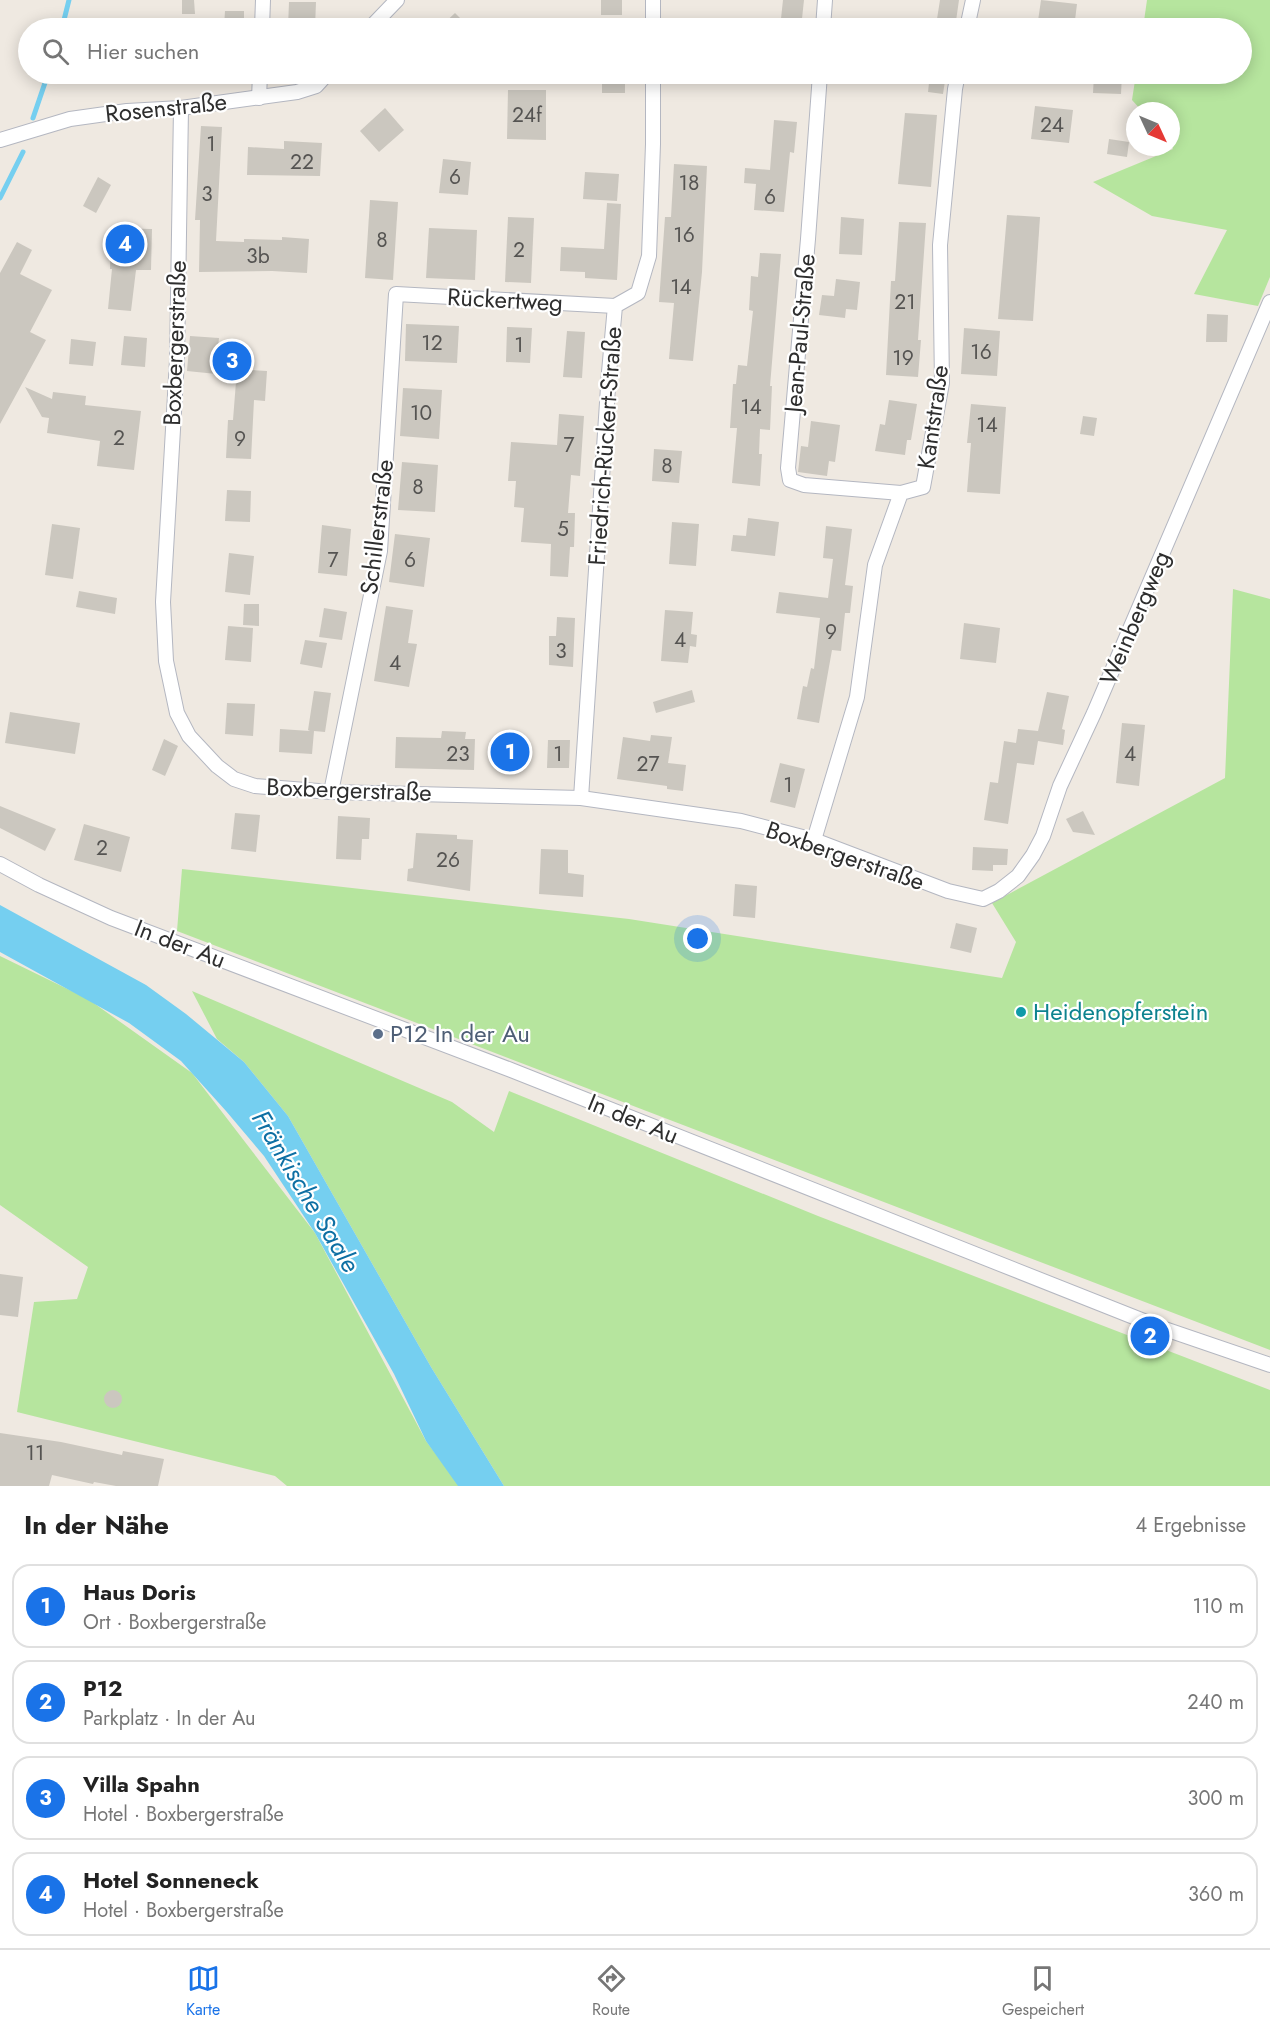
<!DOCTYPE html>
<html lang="de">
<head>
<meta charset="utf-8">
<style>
  :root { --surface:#fff; --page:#f2f2f2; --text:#222; --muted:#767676; --line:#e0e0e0; --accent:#1a73e8 }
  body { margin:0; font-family:Jost,sans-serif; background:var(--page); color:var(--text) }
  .compass { position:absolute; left:1126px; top:102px; width:54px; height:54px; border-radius:50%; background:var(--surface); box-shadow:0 3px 15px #0003; rotate:134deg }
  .you { position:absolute; left:698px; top:939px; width:21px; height:21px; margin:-15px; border:4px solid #fff; border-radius:50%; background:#1a73e8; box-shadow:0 0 0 9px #1a73e833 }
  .badge { display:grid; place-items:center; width:39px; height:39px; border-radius:50%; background:var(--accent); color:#fff; font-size:20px; font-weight:700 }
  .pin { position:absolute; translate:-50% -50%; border:3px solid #fff; box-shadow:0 2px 6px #0006 }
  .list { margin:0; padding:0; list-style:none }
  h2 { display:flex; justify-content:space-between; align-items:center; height:78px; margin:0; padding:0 24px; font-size:26px }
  h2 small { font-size:20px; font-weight:400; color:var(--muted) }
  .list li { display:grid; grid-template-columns:39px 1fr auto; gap:18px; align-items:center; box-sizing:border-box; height:84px; margin:0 12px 12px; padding:0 12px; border:2px solid var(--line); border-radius:18px }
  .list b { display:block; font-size:22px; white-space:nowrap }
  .list p { margin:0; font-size:20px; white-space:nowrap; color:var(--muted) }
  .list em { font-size:20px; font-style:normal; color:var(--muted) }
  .icon { flex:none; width:33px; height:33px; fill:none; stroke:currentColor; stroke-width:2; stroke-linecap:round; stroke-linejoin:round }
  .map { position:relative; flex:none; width:1270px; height:1486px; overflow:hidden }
  .search { position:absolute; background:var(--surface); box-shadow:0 3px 15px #0003; left:18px; right:18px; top:18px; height:66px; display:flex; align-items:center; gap:15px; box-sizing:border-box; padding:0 21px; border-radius:33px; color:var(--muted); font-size:22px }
  .sheet { height:462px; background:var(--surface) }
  nav { display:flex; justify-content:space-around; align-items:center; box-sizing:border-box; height:84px; border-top:2px solid var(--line); background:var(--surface); font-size:16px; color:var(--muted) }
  nav a { display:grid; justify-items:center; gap:3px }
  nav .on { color:var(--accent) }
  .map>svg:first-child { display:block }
  .green { fill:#b6e59e }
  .water { fill:#75cff0 }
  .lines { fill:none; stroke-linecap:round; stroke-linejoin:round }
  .stream { stroke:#75cff0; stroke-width:5 }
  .building { fill:#cbc7bf }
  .minor-casing { stroke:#b4b7c1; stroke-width:16 }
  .minor { stroke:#fff; stroke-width:14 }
  .culture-dot { fill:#0f9aa8; stroke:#fff; stroke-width:2 }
  .service-dot { fill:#5c6f8a; stroke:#fff; stroke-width:2 }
  .labels { text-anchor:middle; stroke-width:4.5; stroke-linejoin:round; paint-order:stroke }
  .number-label { font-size:21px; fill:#555452 }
  .street-label { font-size:24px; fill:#2e2e2e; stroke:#fff }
  .culture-label { font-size:24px; fill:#0d838f; stroke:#fff; text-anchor:start }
  .service-label { font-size:24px; fill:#4e5e75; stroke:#fff; text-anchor:start }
  .water-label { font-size:26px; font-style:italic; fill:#0d6fa3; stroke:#fff }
</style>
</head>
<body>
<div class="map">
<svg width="1270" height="1486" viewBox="0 0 1270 1486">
  <rect width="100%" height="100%" fill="#efe9e1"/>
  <g class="green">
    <polygon points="1147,0 1270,0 1270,277 1258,306 1194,294 1227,230 1152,216 1093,182 1173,149 1171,146 1171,111 1142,111 1132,100 1136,74 1242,74 1242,28 1143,28"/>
    <polygon points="1233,589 1270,599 1270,1350 177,931 182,869 629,919 1002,978 1016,942 992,903 1225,778"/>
    <polygon points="0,956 88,999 192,1073 315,1233 426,1441 460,1486 287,1486 275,1476 17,1412 34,1302 77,1299 88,1267 0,1205"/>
    <polygon points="192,991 452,1102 494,1132 509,1091 818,1216 1270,1390 1270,1486 504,1486 431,1367 288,1116 244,1062 217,1039"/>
  </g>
  <polygon class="water" points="0,905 146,985 186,1014 244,1062 288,1116 431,1367 504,1486 458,1486 426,1441 394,1374 315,1233 264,1156 226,1111 181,1061 129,1023 0,952"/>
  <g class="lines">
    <g class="stream">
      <polyline points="62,28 69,0"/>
      <polyline points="33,118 48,74"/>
      <polyline points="0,198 23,152"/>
    </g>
  </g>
  <g class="building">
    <polygon points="182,0 194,0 195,14 182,14"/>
    <rect x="601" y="0" width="21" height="15"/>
    <polygon points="783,0 804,0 801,28 780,28"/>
    <polygon points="940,0 959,0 955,28 941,28 942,20 937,19"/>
    <polygon points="1041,0 1077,4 1074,28 1037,28"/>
    <polygon points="289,2 316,2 315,28 288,28"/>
    <polygon points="225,11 244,11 244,28 224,28"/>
    <polygon points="455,13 470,28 439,28"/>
    <rect x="602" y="74" width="23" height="19"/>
    <polygon points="930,74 946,74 943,94 928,92"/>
    <polygon points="1094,74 1122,74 1121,94 1093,93"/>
    <polygon points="508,90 546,90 546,140 507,139"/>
    <polygon points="1035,106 1073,110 1069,143 1031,139"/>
    <polygon points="385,108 404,130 379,152 360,131"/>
    <polygon points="905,113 937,115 931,187 898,184"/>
    <polygon points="774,120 797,122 794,153 790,152 784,212 754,210 756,184 744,183 745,168 770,170"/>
    <polygon points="201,126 222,127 216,241 244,242 244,239 282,240 282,237 309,239 307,273 272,271 199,272 200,220 195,220"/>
    <polygon points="1109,139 1129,142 1127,157 1107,154"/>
    <polygon points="284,141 322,143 320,176 247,175 248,147 284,149"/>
    <polygon points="443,159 471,162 468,195 439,193"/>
    <polygon points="674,164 707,166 702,272 693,361 669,359 674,303 659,302 665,217 671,217"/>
    <polygon points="585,172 619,174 617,201 583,199"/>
    <polygon points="98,177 111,185 96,213 83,206"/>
    <polygon points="370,200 398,202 393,280 365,278"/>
    <polygon points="607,203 621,204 617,280 585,278 585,272 560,271 561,247 604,249"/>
    <polygon points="1007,215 1040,217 1033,321 998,319"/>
    <polygon points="508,217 534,218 531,283 505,282"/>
    <polygon points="841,217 864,219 862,255 839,254"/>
    <polygon points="899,222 926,223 918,340 921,340 918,377 886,375 891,281 895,281"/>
    <polygon points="111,228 152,229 151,270 136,270 131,311 108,309 112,269 110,269"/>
    <polygon points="429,228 477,230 475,280 426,278"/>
    <polygon points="17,242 32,250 20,274 52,290 30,332 46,340 0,424 0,273"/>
    <polygon points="760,253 781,254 770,386 772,386 770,430 760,429 759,454 762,454 760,486 732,483 737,428 730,428 733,384 736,384 738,365 747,366 753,311 749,310 751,276 758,277"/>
    <polygon points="836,279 860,282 857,310 846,309 845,318 819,315 822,295 834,296"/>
    <polygon points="1207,314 1228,315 1227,342 1206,342"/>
    <polygon points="406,324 459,326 457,363 405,361"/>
    <polygon points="507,327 532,328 530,363 506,362"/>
    <polygon points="964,328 1000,331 997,376 961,374"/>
    <polygon points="567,331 585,332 582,378 563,377"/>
    <polygon points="124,336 147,338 145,367 121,365"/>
    <polygon points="190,336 219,338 217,356 238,358 236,376 187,371"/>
    <polygon points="71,339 96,342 93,366 69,364"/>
    <polygon points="237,369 267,371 265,401 254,400 251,459 226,458 228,420 233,420"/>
    <polygon points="25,387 52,399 53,392 86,396 85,405 141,411 134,470 97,466 100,441 47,433 49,418 42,417"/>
    <polygon points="403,388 442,390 439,439 400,436"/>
    <polygon points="889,400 917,404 911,440 907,440 905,455 875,451 880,424 885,425"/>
    <polygon points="971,404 1006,407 1000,494 967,492 971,443 967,443"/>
    <polygon points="559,414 584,416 580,476 571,475 568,513 575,513 574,547 570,547 568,577 550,576 551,544 521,542 524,508 514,507 516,481 508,481 511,442 557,445"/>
    <polygon points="1083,416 1097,418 1094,436 1080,434"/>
    <polygon points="811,421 840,425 835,462 829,461 827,476 798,472 801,446 808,447"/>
    <polygon points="654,449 682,451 679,483 652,481"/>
    <polygon points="402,462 438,465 435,512 398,510"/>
    <polygon points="227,490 251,491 250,522 225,521"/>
    <polygon points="748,518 779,522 775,556 731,551 733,535 746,536"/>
    <polygon points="672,522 699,524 696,566 669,564"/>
    <polygon points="52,524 80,528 73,579 45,575"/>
    <polygon points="322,525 351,529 347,576 318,573"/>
    <polygon points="826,526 852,529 845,585 853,586 850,613 845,613 841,651 832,650 819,723 797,719 803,686 807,687 811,668 814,669 820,618 776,613 779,592 828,598 833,559 823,558"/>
    <polygon points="395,534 430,538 424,587 389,582"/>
    <polygon points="229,553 254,556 250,595 225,592"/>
    <polygon points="79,591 117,598 115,614 76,607"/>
    <polygon points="244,604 259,604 259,626 243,625"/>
    <polygon points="386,606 413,610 408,643 417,644 409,687 374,681"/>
    <polygon points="324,608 347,612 342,640 319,637"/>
    <polygon points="665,610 693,612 691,634 697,635 696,647 690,646 688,663 661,661"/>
    <polygon points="557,617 575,618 573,667 549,665 549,636 556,636"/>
    <polygon points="964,623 1000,628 996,663 960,659"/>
    <polygon points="228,626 253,628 251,662 225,660"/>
    <polygon points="305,640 327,643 322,668 300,664"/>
    <polygon points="692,690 695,702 656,713 653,702"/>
    <polygon points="314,691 331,693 325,732 314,731 312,754 279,752 280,729 310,731 308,730"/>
    <polygon points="1047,692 1069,696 1062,729 1065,730 1063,745 1038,741 1034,765 1017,763 1008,824 984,820 990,782 998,783 1004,741 1016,743 1018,729 1038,731"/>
    <polygon points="227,703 255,704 253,736 225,734"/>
    <polygon points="10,712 80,723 75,754 5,743"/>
    <polygon points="1122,723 1145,725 1139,786 1116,783"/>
    <polygon points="442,731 466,732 465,739 475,739 474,770 395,768 396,737 441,738"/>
    <polygon points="500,733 523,736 520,771 496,769"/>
    <polygon points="651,735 672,737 668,763 686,765 683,791 667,789 667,786 617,779 623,737 650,741"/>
    <polygon points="164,739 178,746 165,776 152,770"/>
    <polygon points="548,740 570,740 569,768 547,768"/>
    <polygon points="780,763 805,769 795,808 770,802"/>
    <polygon points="0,806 56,829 45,851 0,828"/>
    <polygon points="1083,811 1095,835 1073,832 1066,819"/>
    <polygon points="235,813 260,815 256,852 231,849"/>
    <polygon points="338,816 370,818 369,839 362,839 361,860 336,859"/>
    <polygon points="84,824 130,837 121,872 74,860"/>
    <polygon points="416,833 457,835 457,839 473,840 470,891 407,881 408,869 413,868"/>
    <polygon points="973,847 1008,849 1007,865 993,865 993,871 972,870"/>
    <polygon points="541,849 568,850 568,873 584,875 583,897 539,894"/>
    <polygon points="735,884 757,886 755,918 733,916"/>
    <polygon points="956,923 977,928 971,953 950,948"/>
    <polygon points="0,1274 23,1277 18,1317 0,1315"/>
    <circle cx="113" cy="1399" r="9"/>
    <polygon points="0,1433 61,1442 122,1455 123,1451 164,1459 158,1486 116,1486 94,1482 93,1484 52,1475 49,1486 0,1486"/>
  </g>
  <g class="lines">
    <defs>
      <g id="minor">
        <polyline points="653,0 653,28"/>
        <polyline points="262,28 263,0"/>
        <polyline points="370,28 397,0"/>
        <polyline points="823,28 825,0"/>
        <polyline points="967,28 973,0"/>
        <polyline points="820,74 808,239 788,468 790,480 804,485 901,493"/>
        <polyline points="259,98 260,74"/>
        <polyline points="181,108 177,360 163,602 166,661 177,713 189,736 217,766 234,779 255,786 331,792 581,798 741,821 814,840 948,891 983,899 999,891 1018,876 1033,855 1043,836 1060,786 1094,713 1270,302"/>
        <polyline points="0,140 70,119 127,111 181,108 297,92 316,86 327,74"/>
        <polyline points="331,792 380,551 396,294 615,306"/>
        <polyline points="581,798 609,372 615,306 638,293 649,256 653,144 653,74"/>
        <polyline points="814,840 857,697 875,565 901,493 923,487 942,383 940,245 955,89 958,74"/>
        <polyline points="0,864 39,885 111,918 511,1070 1159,1327 1270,1365"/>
      </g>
    </defs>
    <use href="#minor" class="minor-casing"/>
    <use href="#minor" class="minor"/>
  </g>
  <circle class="culture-dot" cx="1021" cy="1012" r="6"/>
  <circle class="service-dot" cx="378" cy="1034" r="6"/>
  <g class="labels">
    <g class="number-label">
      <text x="527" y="122">24f</text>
      <text x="1052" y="132">24</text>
      <text x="211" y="151">1</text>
      <text x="302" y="169">22</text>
      <text x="455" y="184">6</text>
      <text x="689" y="190">18</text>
      <text x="207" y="201">3</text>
      <text x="770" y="204">6</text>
      <text x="684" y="242">16</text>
      <text x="382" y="247">8</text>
      <text x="519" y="257">2</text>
      <text x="258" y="263">3b</text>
      <text x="681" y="294">14</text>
      <text x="905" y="309">21</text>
      <text x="432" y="350">12</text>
      <text x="519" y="352">1</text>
      <text x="981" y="359">16</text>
      <text x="903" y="365">19</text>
      <text x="751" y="414">14</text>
      <text x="421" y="420">10</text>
      <text x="987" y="432">14</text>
      <text x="119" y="445">2</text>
      <text x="240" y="446">9</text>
      <text x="569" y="452">7</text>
      <text x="667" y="473">8</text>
      <text x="418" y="494">8</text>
      <text x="563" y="536">5</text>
      <text x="333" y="567">7</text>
      <text x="410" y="567">6</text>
      <text x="831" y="639">9</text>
      <text x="680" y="647">4</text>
      <text x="561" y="658">3</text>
      <text x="395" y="670">4</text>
      <text x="458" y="761">23</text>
      <text x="558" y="761">1</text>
      <text x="1130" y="761">4</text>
      <text x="648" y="771">27</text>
      <text x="788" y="792">1</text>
      <text x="102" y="855">2</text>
      <text x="448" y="867">26</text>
      <text x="35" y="1460">11</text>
    </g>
    <g class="street-label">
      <text transform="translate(166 108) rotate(-6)" y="8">Rosenstraße</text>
      <text transform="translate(505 300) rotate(3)" y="8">Rückertweg</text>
      <text transform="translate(800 333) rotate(-85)" y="8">Jean-Paul-Straße</text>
      <text transform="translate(175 343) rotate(-88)" y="8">Boxbergerstraße</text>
      <text transform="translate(933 417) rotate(-82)" y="8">Kantstraße</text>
      <text transform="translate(605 446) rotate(-86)" y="8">Friedrich-Rückert-Straße</text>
      <text transform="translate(377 527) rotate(-83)" y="8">Schillerstraße</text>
      <text transform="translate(1135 618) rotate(-67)" y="8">Weinbergweg</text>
      <text transform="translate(349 790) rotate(2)" y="8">Boxbergerstraße</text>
      <text transform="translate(845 856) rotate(19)" y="8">Boxbergerstraße</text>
      <text transform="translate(180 944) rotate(21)" y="8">In der Au</text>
      <text transform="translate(633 1119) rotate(22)" y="8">In der Au</text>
    </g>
    <g class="culture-label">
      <text x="1033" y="1020">Heidenopferstein</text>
    </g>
    <g class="service-label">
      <text x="390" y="1042">P12 In der Au</text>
    </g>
    <g class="water-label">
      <text transform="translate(306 1191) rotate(59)" y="9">Fränkische Saale</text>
    </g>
  </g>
</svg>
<svg class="compass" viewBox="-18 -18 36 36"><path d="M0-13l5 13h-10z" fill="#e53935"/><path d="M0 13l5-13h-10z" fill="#767676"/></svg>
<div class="you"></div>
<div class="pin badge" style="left:510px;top:752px">1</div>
<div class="pin badge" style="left:1150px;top:1336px">2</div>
<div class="pin badge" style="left:232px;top:361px">3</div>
<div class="pin badge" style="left:125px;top:244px">4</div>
<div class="search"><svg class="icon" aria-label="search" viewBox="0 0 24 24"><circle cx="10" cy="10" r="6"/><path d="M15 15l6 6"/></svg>Hier suchen</div>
</div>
<section class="sheet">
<h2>In der Nähe<small>4 Ergebnisse</small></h2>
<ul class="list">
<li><span class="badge">1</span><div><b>Haus Doris</b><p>Ort · Boxbergerstraße</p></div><em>110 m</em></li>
<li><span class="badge">2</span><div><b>P12</b><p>Parkplatz · In der Au</p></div><em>240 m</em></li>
<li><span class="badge">3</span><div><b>Villa Spahn</b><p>Hotel · Boxbergerstraße</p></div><em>300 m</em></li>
<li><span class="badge">4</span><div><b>Hotel Sonneneck</b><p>Hotel · Boxbergerstraße</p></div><em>360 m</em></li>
</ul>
</section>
<nav>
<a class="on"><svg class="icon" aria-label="map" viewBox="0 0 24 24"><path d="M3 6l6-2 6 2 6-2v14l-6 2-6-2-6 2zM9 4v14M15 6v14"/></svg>Karte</a>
<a><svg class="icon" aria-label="directions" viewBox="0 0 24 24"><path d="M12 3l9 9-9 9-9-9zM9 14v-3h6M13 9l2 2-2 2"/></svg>Route</a>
<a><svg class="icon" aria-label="saved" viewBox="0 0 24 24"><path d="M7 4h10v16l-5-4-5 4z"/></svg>Gespeichert</a>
</nav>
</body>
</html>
